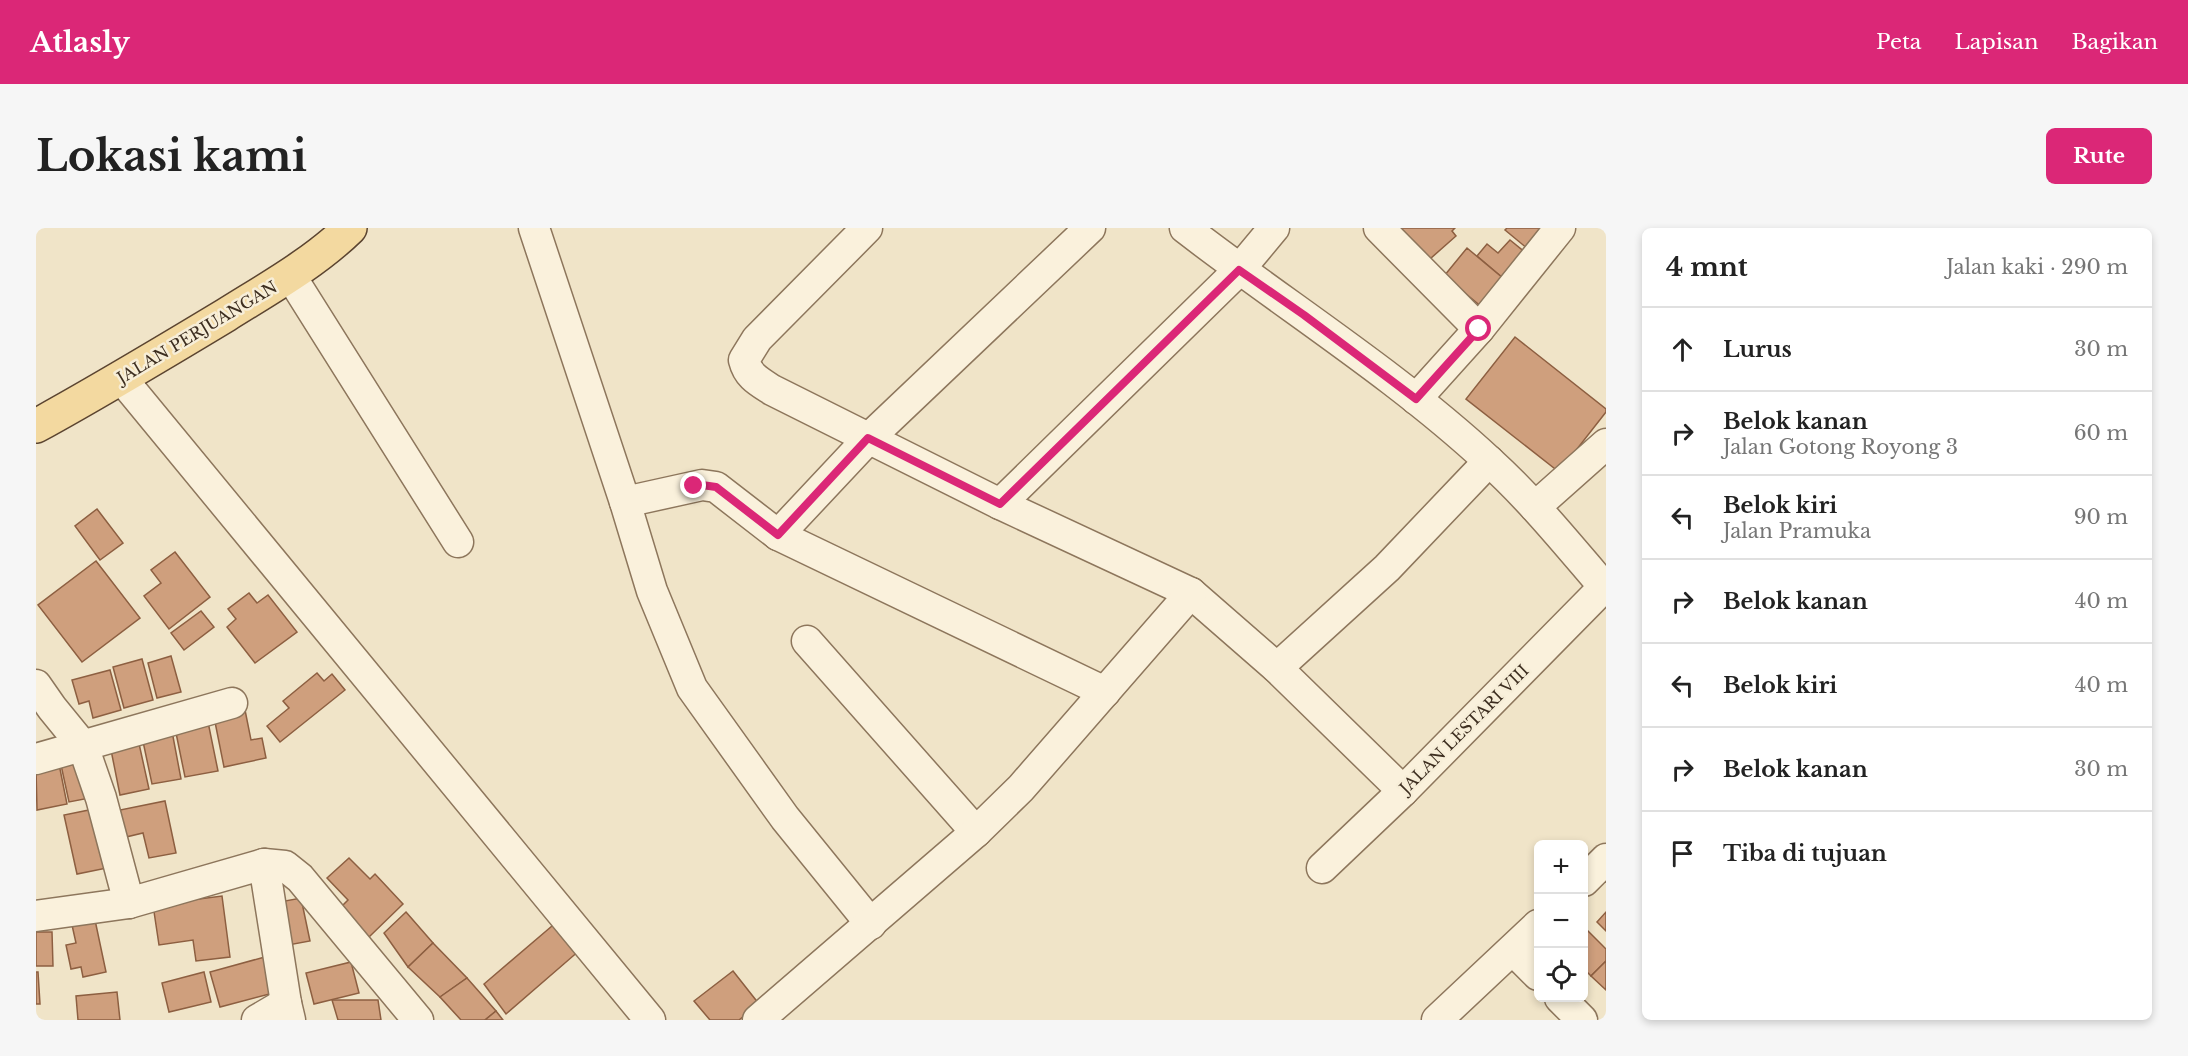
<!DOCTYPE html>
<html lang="id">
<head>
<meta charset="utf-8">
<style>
  :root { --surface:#fff; --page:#f6f6f6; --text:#222; --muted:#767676; --line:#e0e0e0; --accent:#db2777 }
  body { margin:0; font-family:"Libre Baskerville",serif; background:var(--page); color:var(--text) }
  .controls { position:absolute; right:18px; bottom:18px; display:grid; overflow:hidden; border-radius:9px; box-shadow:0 3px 9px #0003 }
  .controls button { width:54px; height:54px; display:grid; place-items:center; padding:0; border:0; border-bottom:2px solid var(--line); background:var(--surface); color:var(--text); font:30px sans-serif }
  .stop { position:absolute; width:18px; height:18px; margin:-14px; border:4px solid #db2777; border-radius:50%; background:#fff }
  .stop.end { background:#db2777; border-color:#fff; box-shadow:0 2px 6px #0008 }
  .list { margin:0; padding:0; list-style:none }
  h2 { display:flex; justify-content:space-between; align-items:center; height:78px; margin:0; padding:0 24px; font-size:26px }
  h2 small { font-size:20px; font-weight:400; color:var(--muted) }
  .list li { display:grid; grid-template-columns:39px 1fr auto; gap:18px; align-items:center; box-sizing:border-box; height:84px; padding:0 24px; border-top:2px solid var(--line) }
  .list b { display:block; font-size:22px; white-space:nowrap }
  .list p { margin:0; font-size:20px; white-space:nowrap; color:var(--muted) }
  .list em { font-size:20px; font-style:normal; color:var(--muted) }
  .icon { flex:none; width:33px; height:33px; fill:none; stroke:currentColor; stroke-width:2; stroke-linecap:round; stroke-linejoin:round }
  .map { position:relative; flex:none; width:1570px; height:792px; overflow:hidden; border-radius:9px }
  header { display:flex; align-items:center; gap:36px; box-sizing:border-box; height:84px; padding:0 30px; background:var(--accent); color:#fff }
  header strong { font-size:28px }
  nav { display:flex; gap:33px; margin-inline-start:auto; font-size:21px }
  .intro { display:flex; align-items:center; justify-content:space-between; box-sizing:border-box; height:144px; padding:0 36px }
  h1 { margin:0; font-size:42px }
  .button { padding:15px 27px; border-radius:9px; background:var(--accent); color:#fff; font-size:21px; font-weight:700 }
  main { display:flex; gap:36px; padding:0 36px }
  aside { flex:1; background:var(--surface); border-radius:9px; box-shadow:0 3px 9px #0003 }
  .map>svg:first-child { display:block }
  .building { fill:#cf9f7d; stroke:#8d5f41; stroke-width:1.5 }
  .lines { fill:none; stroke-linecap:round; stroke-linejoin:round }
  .minor-casing { stroke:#8d765c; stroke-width:33 }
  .major-casing { stroke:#5b4430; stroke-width:36 }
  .minor { stroke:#faf1dc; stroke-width:30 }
  .major { stroke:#f3d9a0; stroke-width:33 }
  .route { stroke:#db2777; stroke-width:8 }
  .labels { text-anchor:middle; stroke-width:5; stroke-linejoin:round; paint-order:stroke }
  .street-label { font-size:16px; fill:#3d2e20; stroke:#f7eed8 }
</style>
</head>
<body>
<header>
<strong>Atlasly</strong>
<nav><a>Peta</a><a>Lapisan</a><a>Bagikan</a></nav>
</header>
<div class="intro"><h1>Lokasi kami</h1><a class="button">Rute</a></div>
<main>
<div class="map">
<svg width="1570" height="792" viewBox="0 0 1570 792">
  <rect width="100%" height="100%" fill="#f0e4c8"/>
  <g class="building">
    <polygon points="1353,0 1419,0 1416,3 1420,8 1386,38"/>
    <polygon points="1471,0 1516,0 1498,26 1469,2"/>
    <polygon points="1474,12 1496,30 1474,56 1441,28 1451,16 1462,25"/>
    <polygon points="1431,20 1474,56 1452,84 1425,62 1404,53"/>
    <polygon points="1479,109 1570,181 1570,184 1523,244 1430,171"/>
    <polygon points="61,281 87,315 64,332 39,298"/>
    <polygon points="139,324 174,369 133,401 108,368 125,355 115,342"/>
    <polygon points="60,333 104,390 46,434 2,377"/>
    <polygon points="213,365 221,375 232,367 261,404 219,435 191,399 200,391 192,381"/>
    <polygon points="165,383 178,399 148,422 135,405"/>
    <polygon points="135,428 145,464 121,470 112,435"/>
    <polygon points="106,431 117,472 88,480 77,439"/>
    <polygon points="74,442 85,482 57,490 53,473 43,476 36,452"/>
    <polygon points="281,445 288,453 296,446 309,462 244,514 231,498 253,480 247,473"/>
    <polygon points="209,482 215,512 226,510 230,530 188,539 178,489"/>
    <polygon points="172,494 182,543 149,549 139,500"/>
    <polygon points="135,498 145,551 116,556 105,504"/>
    <polygon points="102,511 113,561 84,567 74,517"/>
    <polygon points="50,532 59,569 33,574 25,537"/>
    <polygon points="23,536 31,576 1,582 0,541"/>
    <polygon points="129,573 140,625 113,630 107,605 90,609 84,582"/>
    <polygon points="58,581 71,640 41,646 28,587"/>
    <polygon points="313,630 334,651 339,646 367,676 332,710 304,680 312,672 291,650"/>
    <polygon points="186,668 194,729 160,733 157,712 123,717 117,677"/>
    <polygon points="265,670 274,713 247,718 238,675"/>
    <polygon points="370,684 397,715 372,739 348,705"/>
    <polygon points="1570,684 1570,703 1561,694"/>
    <polygon points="59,692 70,744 47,749 45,739 35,741 30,717 40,715 36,697"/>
    <polygon points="523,692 544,722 470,786 448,756"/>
    <polygon points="1552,703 1570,721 1570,733 1555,748 1548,741 1548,707"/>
    <polygon points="0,704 16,704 17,738 0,738"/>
    <polygon points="397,715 431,750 404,769 372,739"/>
    <polygon points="236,727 245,763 184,779 174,744"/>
    <polygon points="1570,733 1570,762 1555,748"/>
    <polygon points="315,734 323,765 278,776 270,745"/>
    <polygon points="697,743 723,776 703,792 674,792 658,773"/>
    <polygon points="0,744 2,744 4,776 0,776"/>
    <polygon points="168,744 175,774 133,784 126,755"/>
    <polygon points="431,750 460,783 449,792 425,792 404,769"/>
    <polygon points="81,764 84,792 42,792 40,768"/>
    <polygon points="296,772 342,772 345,792 302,792"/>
    <polygon points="460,783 467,792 449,792"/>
  </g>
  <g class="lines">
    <defs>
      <g id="minor">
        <polyline points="498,0 589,274 616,363 656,460 749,590 835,696"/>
        <path d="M831,0L721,111L708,132C712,148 722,153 736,162L964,276L1155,365L1241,440L1367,563"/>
        <path d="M1149,0C1250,78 1359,146 1453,233C1496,272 1532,317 1570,361"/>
        <polyline points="1343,0 1443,101"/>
        <polyline points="254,47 422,314"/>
        <polyline points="86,151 614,792"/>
        <polyline points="1380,171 1443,101 1524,0"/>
        <polyline points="589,274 666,257 680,259 742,307 1069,464"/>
        <polyline points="964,276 1203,42 1238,0"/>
        <polyline points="1499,279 1570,216"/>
        <polyline points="742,307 833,210 1054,0"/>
        <polyline points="771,413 940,604"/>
        <polyline points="1241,440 1351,340 1453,233"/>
        <polyline points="0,457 16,480 47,518 65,570 93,675"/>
        <polyline points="0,531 196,475"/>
        <polyline points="228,636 249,638 264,650 382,792"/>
        <polyline points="1286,640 1367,563 1568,359"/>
        <polyline points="1548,653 1570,631"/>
        <polyline points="0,688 93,675 228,636 250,775"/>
        <polyline points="1477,722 1502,747"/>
        <polyline points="1524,770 1546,792"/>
        <polyline points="221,792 250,775 254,792"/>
        <polyline points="722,792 940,604 985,560 1155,365"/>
        <polyline points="1401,792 1502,697"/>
      </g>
      <path id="major" d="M0,198C64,163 127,125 190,87C233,60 278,35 314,0"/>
    </defs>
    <use href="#minor" class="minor-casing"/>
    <use href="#major" class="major-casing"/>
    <use href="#minor" class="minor"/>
    <use href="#major" class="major"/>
  </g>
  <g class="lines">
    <polyline class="route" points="658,258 666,257 680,259 742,307 832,210 964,276 1203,42 1268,87 1380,171 1443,101"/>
  </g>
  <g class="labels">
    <g class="street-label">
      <text transform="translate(161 104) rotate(-31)" y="6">JALAN PERJUANGAN</text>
      <text transform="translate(1428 501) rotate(-45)" y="6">JALAN LESTARI VIII</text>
    </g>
  </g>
</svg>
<div class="controls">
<button>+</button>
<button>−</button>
<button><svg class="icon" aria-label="locate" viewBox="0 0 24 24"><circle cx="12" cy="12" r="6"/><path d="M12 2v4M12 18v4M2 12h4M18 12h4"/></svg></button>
</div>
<div class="stop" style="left:1443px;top:101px"></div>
<div class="stop end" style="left:658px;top:258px"></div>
</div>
<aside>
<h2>4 mnt<small>Jalan kaki · 290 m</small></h2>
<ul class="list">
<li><svg class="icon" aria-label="ahead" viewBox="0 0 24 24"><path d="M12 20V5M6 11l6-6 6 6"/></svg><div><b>Lurus</b></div><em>30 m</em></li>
<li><svg class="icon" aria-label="right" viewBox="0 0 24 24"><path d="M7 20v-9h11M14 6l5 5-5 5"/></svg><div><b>Belok kanan</b><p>Jalan Gotong Royong 3</p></div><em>60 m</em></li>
<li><svg class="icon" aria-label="left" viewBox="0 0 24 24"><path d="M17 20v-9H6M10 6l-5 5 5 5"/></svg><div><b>Belok kiri</b><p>Jalan Pramuka</p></div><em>90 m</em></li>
<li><svg class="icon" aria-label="right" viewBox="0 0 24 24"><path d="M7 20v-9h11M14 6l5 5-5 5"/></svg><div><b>Belok kanan</b></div><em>40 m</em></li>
<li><svg class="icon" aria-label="left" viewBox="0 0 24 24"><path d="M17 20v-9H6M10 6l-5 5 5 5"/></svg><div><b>Belok kiri</b></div><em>40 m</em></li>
<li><svg class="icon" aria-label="right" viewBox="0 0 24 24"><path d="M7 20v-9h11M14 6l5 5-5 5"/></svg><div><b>Belok kanan</b></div><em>30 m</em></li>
<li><svg class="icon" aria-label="arrive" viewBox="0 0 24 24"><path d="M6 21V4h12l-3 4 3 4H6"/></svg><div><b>Tiba di tujuan</b></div></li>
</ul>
</aside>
</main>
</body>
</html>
